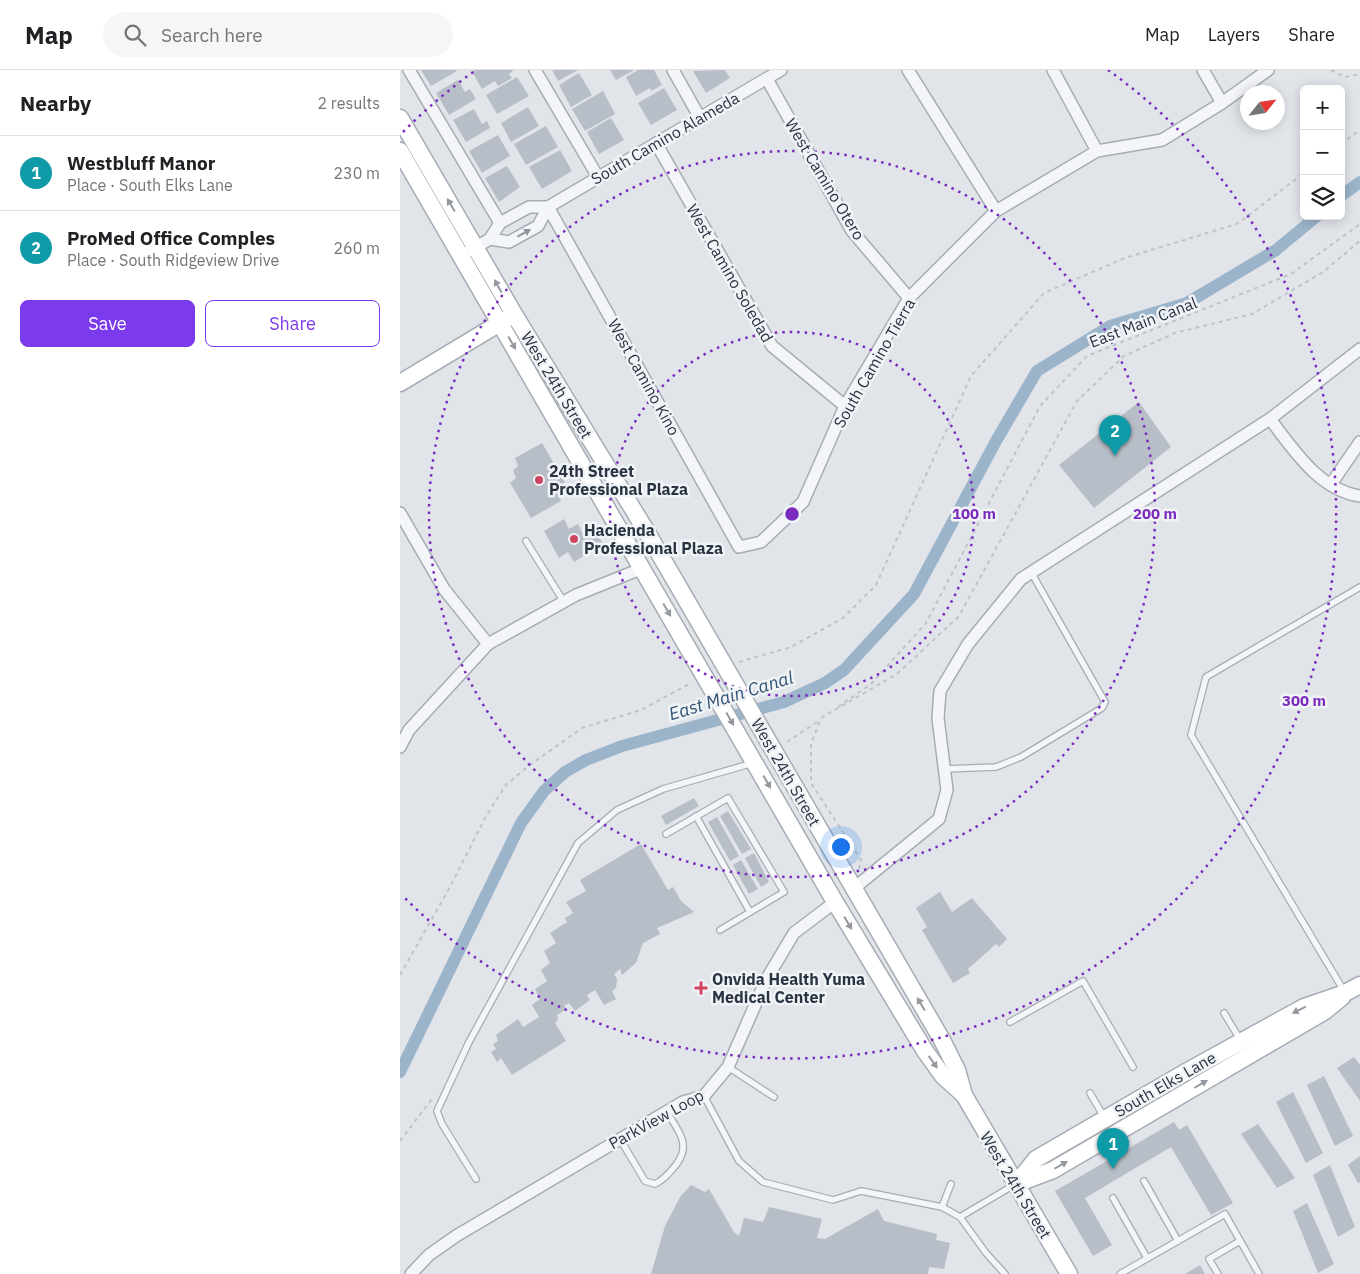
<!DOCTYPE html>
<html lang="en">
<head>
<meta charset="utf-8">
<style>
  :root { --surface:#fff; --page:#f6f6f6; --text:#202124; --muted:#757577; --line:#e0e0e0; --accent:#7c3aed }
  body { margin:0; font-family:"IBM Plex Sans",sans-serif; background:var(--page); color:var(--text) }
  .controls { position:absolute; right:15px; top:15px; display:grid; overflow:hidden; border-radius:8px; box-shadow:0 2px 12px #0003 }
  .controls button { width:45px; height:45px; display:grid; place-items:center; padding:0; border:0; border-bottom:1px solid var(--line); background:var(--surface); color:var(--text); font:25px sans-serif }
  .compass { position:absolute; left:840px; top:15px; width:45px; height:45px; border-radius:50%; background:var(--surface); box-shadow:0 2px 12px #0003; rotate:60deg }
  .you { position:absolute; left:440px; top:776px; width:18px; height:18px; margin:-12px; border:4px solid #fff; border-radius:50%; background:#1a73e8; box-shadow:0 0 0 8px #1a73e833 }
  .badge { display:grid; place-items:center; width:32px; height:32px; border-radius:50%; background:var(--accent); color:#fff; font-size:16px; font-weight:700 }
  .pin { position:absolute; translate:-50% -41px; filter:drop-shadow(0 1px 2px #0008) }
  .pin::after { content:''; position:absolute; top:26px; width:18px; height:15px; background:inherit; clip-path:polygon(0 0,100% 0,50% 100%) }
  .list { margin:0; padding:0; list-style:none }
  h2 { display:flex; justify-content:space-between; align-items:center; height:65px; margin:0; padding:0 20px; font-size:21px }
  h2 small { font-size:16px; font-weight:400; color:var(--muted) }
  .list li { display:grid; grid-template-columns:32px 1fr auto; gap:15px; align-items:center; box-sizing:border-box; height:75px; padding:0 20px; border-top:1px solid var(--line) }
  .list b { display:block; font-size:19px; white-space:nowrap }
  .list p { margin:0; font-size:16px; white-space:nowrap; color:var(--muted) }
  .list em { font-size:16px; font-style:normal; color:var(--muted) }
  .actions { display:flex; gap:10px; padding:15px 20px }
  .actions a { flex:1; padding:11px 0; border:1px solid var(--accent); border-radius:8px; text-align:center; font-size:18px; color:var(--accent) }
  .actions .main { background:var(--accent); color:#fff }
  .icon { flex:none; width:28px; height:28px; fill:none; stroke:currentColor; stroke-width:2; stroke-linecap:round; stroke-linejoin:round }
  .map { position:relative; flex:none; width:960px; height:1204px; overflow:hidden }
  header { display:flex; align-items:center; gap:30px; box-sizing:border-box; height:70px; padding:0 25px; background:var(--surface); border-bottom:1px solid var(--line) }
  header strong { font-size:24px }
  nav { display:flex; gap:28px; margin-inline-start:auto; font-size:18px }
  .search { width:350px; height:45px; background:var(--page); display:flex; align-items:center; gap:12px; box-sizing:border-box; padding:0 18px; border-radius:28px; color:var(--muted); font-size:19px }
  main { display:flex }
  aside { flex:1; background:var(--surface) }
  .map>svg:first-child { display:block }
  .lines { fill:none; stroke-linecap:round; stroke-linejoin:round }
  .canal { stroke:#9cb4ca; stroke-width:12 }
  .building { fill:#b8bec7 }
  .lane-casing { stroke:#a6acb4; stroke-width:8 }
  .street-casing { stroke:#a6acb4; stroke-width:14 }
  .secondary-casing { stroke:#a6acb4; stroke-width:19 }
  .path { stroke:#bfc3c9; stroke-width:2; stroke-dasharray:4 4; stroke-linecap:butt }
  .lane { stroke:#f4f5f8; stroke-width:5.5 }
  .street { stroke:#f4f5f8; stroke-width:11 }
  .secondary { stroke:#fff; stroke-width:16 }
  .oneway { fill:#9499a0 }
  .oneway2 { fill:#8e949d }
  .ring { fill:none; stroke:#7b2cbf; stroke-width:2.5; stroke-dasharray:2.5 5 }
  .poi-dot { fill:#cf4560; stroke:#f1f4f7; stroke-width:2 }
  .labels { text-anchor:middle; stroke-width:5; stroke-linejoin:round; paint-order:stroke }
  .street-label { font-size:16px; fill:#293342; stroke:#f1f4f7 }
  .poi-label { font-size:16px; font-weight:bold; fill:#293342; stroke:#f1f4f7; text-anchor:start }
  .water-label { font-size:18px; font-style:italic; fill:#335376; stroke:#f1f4f7 }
  .centre { fill:#7b2cbf; stroke:#f1f4f7; stroke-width:2.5 }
  .ring-label { font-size:15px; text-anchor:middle; font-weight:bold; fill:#7b2cbf; stroke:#f1f4f7; stroke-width:5; stroke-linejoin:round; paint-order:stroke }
</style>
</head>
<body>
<header>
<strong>Map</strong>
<div class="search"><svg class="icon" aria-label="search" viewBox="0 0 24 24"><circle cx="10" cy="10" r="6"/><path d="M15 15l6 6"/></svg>Search here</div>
<nav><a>Map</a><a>Layers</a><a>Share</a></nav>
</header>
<main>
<aside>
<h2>Nearby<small>2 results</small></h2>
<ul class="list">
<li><span class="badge" style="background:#0f9aa8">1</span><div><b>Westbluff Manor</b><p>Place · South Elks Lane</p></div><em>230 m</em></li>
<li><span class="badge" style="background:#0f9aa8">2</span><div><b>ProMed Office Comples</b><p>Place · South Ridgeview Drive</p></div><em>260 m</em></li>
</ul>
<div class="actions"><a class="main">Save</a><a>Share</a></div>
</aside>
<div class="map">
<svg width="960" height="1204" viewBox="0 0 960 1204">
  <rect width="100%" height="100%" fill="#e1e5ea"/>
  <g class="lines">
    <g class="canal">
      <polyline points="941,126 960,112"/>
      <polyline points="0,1002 121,753 144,721 165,702 186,690 222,676 384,632 425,613 444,600 514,524 596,371 637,301 710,256 787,233 876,180 917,146"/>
    </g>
  </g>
  <g class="building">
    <polygon points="21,0 56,0 57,1 31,16"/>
    <polygon points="74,0 112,0 113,1 109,4 112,8 98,16 95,11 82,19 72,2"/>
    <polygon points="152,0 178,0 158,11"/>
    <polygon points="210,0 234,0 216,10"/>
    <polygon points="238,0 254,0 262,15 251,21 250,18 236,26 226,7"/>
    <polygon points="325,0 330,8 306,23 293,1"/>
    <polygon points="179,3 192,25 171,37 159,15"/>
    <polygon points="117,7 129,26 97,44 86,25"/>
    <polygon points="58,10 65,22 70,19 76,29 49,45 36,23"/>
    <polygon points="264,18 277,40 251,55 238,33"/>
    <polygon points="203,21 215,44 185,61 172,39"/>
    <polygon points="128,37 139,56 111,72 101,53"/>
    <polygon points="74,39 82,54 87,51 90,58 66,72 53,50"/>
    <polygon points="211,48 224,70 199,84 187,62"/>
    <polygon points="146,56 158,77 126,95 114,74"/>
    <polygon points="98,65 110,86 82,103 69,81"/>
    <polygon points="160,80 172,101 142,119 129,97"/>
    <polygon points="107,96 120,117 99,132 85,108"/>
    <polygon points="739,332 771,377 694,438 659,395"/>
    <polygon points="142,373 165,412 155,418 161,431 131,448 110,413 116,408 113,400 118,396 115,388"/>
    <polygon points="164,449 169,459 178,454 183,464 193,457 203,474 174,492 168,482 159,488 144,461"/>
    <polygon points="294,728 299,736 266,755 261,746"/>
    <polygon points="328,741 351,779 342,784 320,746"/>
    <polygon points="317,747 339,786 330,791 308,752"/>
    <polygon points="241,774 268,820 273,817 281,831 294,842 257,858 260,864 243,873 236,893 222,905 220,899 214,904 217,909 216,918 212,921 216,929 204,935 195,920 187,925 190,930 175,941 169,933 164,936 167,939 157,945 158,950 155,953 166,971 112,1005 101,988 97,992 91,982 96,979 93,974 98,971 96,965 100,962 118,949 123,957 139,947 132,935 140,929 135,919 147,911 141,900 150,893 144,881 156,873 150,863 167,852 165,848 173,843 166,832 186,821 180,810"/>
    <polygon points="354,783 369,812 361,817 345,788"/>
    <polygon points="341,790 358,819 349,824 333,795"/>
    <polygon points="540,822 552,842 572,828 607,869 599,877 596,874 568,899 570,903 553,913 522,860 527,857 516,838"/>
    <polygon points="954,987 960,995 960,1031 937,998"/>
    <polygon points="924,1006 953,1066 935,1076 907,1015"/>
    <polygon points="893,1022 923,1083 906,1093 876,1032"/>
    <polygon points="774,1052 779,1060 787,1055 833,1133 811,1145 771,1077 685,1128 712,1175 693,1186 655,1121"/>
    <polygon points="858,1054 895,1108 877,1118 841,1064"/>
    <polygon points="960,1086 960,1112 958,1113 948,1095"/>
    <polygon points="930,1095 955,1157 938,1167 913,1105"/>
    <polygon points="291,1115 305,1122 309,1119 334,1162 339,1166 344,1148 363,1152 369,1137 422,1149 417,1168 425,1169 478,1139 484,1151 537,1164 536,1170 550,1173 544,1199 529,1197 528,1204 251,1204 265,1156 280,1127"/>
    <polygon points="907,1133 934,1194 918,1203 893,1141"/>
    <polygon points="800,1195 805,1204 785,1204"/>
  </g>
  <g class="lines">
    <defs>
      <g id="lane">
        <polyline points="126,471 164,532"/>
        <polyline points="545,699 596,697 621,687 702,638 705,632 631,502"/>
        <polyline points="296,746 350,842"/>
        <polyline points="266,764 328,728 384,822 320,860"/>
        <polyline points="944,921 791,665 806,607 960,517"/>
        <polyline points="824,943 841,971"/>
        <polyline points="610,952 683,911 733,997"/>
        <polyline points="328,997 374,1027"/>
        <polyline points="690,1023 704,1047"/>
        <polyline points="304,1026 339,1091 363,1112 433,1130 461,1121 542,1137 560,1147 586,1183 605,1204"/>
        <path d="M220,1069L245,1111L255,1114C265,1109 269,1103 276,1095C292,1074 278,1061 267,1042"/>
        <polyline points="76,1109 42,1054 37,1041 69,972 178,773 217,740 263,719 353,693"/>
        <polyline points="744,1111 778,1171"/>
        <polyline points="713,1128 747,1188"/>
        <polyline points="542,1137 551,1114"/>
        <polyline points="560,1147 614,1115"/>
        <polyline points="720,1204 825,1144 859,1204"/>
        <polyline points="818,1204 809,1189 840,1171"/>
      </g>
      <g id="street">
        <polyline points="9,0 100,153"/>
        <polyline points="135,0 198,107"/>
        <polyline points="273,0 300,48"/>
        <polyline points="508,0 596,141"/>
        <polyline points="653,0 697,81"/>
        <polyline points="803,0 822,33"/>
        <polyline points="367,9 452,161 509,228"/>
        <polyline points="256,73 372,276 445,336"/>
        <polyline points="148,137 339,477 361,472 403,432 445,336 509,228 596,141 697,81 762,70 822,33 868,0"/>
        <polyline points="90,169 109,172 138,156 148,137 381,0"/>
        <polyline points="69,181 90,169 100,153 129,137 148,137"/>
        <path d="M870,349C893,379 919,420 960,426"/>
        <polyline points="931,414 960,372"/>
        <polyline points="0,443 44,519 88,574"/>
        <polyline points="0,677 9,660 88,574 176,525 243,498"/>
        <polyline points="453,819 539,749 547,720 538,648 540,621 568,574 621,509 870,349 960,279"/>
        <polyline points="11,1204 29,1185 56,1166 283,1032 304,1026 328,997 366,910 394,863 435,832"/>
      </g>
      <g id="secondary">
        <polyline points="0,48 114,244 245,459 542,970 557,1000 564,1025"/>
        <polyline points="0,81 435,832 525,981 543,1006 564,1025 669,1204"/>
        <polyline points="0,313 108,248"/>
        <polyline points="616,1114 636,1089 786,1002 904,937 945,923 960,915"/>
        <polyline points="616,1114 653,1100 925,941 942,927"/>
      </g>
    </defs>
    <use href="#lane" class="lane-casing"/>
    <use href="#street" class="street-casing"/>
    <use href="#secondary" class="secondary-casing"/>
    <g class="path">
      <polyline points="931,0 945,7 960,4"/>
      <polyline points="941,74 960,60"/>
      <polyline points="339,592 391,577 443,548 476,515 571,306 644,223 725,188 837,154 904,103"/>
      <polyline points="438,637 471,614 526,553 640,336 687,286 891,204 960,154"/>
      <polyline points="387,672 420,650"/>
      <polyline points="459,799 461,790 411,713 411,674 421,648 497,604 559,546 677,331 724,286 775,263 852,244 923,202 960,171"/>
      <polyline points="0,905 50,817 85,748 105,716 127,697 182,658 241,640 291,613"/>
      <polyline points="0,1071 32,1029"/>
    </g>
    <use href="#lane" class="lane"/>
    <use href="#street" class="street"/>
    <use href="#secondary" class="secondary"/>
  </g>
  <defs><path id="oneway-solid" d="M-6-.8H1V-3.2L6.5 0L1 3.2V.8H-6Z" transform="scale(1.25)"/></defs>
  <g class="oneway">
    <use href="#oneway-solid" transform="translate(51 135) rotate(-121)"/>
    <use href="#oneway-solid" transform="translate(98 216) rotate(-119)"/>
    <use href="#oneway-solid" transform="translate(112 273) rotate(60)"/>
    <use href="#oneway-solid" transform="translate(267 540) rotate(60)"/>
    <use href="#oneway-solid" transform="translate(330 649) rotate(60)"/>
    <use href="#oneway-solid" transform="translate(367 712) rotate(60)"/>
    <use href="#oneway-solid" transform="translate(448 853) rotate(59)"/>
    <use href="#oneway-solid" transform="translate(521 934) rotate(-121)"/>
    <use href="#oneway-solid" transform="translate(899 940) rotate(154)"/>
    <use href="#oneway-solid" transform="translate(533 992) rotate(55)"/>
    <use href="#oneway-solid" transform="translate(801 1014) rotate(-30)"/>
    <use href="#oneway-solid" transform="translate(661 1095) rotate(-30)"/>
  </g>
  <use class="oneway2" href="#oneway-solid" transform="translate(124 163) rotate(-29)"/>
  <g class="ring">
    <circle cx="392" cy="444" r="182"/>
    <circle cx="392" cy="444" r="363"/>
    <path d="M3 62A545 545 0 0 1 76 0M708 0A545 545 0 1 1 3 826"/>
  </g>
  <g class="poi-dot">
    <circle cx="139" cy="410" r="5"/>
    <circle cx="174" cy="469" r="5"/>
    <path d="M298.5 910.5h5v5h5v5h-5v5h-5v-5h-5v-5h5z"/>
  </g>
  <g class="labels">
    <g class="street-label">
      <text transform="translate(265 68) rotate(-30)" y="6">South Camino Alameda</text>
      <text transform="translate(425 109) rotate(59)" y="6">West Camino Otero</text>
      <text transform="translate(330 203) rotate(60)" y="6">West Camino Soledad</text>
      <text transform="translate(743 252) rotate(-21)" y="6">East Main Canal</text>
      <text transform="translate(474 293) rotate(-60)" y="6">South Camino Tierra</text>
      <text transform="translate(244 307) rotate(61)" y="6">West Camino Kino</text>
      <text transform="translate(157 315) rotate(59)" y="6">West 24th Street</text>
      <text transform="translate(386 702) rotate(60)" y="6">West 24th Street</text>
      <text transform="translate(765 1014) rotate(-30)" y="6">South Elks Lane</text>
      <text transform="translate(256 1049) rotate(-29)" y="6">ParkView Loop</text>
      <text transform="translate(616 1115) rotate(59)" y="6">West 24th Street</text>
    </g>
    <g class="poi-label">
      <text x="149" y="407">24th Street<tspan x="149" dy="18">Professional Plaza</tspan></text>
      <text x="184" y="466">Hacienda<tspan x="184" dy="18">Professional Plaza</tspan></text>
      <text x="312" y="915">Onvida Health Yuma<tspan x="312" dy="18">Medical Center</tspan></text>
    </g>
    <g class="water-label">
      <text transform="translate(331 626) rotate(-17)" y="6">East Main Canal</text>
    </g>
  </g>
  <circle cx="392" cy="444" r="8" class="centre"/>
  <g class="ring-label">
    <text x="574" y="449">100 m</text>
    <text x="755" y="449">200 m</text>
    <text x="904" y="636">300 m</text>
  </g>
</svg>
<div class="controls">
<button>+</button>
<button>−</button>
<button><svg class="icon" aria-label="layers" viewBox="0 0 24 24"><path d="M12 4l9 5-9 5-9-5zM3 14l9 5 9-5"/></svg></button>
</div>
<svg class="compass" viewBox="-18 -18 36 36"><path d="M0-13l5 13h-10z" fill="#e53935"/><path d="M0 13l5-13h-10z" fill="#757577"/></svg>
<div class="you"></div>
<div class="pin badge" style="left:713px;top:1099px;background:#0f9aa8">1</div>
<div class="pin badge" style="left:715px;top:386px;background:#0f9aa8">2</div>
</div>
</main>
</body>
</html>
